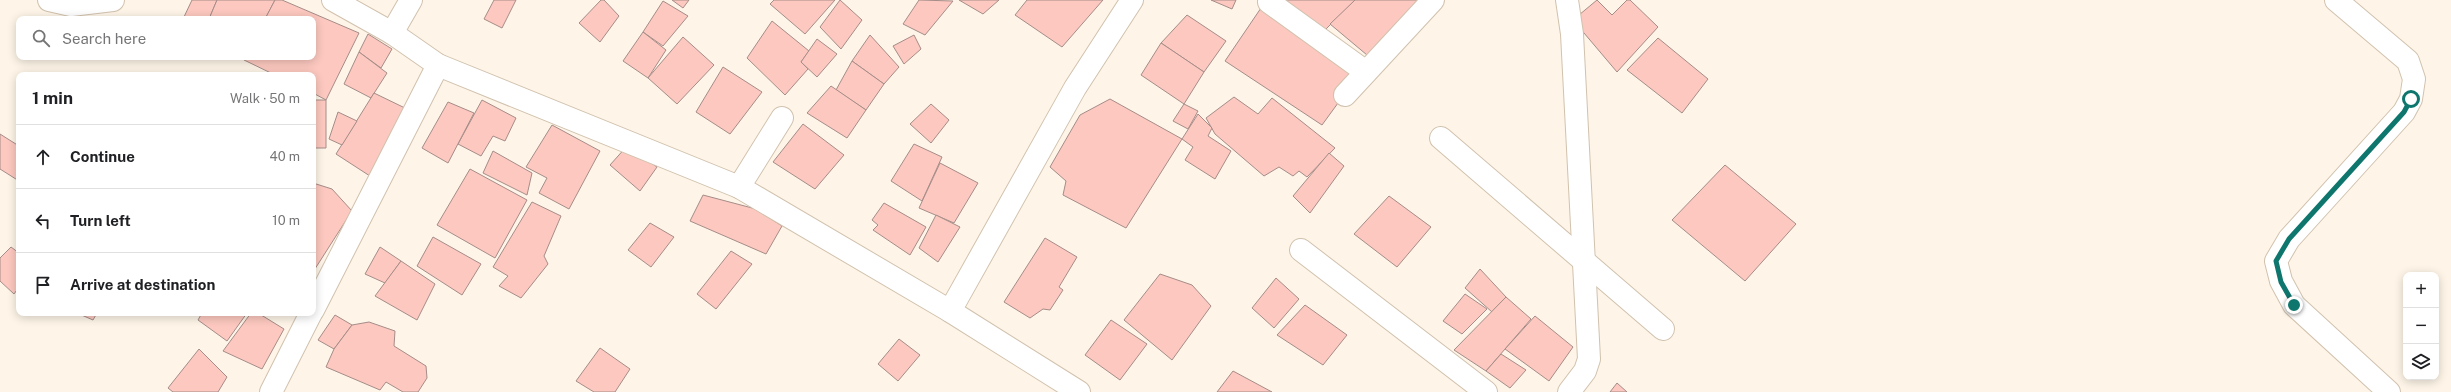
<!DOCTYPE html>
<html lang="en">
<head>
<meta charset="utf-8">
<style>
  :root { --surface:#fff; --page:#f6f6f6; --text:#202124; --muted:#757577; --line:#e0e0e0 }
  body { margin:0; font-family:"Public Sans",sans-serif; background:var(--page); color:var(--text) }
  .controls { position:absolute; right:12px; bottom:12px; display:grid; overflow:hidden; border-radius:8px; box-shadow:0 2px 10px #0003 }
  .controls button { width:36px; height:36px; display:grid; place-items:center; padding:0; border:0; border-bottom:1px solid var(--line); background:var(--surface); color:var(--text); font:20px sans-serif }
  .stop { position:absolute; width:12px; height:12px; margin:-9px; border:3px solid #0f766e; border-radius:50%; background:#fff }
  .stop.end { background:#0f766e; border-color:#fff; box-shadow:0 1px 4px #0008 }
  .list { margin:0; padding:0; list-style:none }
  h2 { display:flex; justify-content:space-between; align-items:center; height:52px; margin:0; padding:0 16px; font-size:17px }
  h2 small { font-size:13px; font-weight:400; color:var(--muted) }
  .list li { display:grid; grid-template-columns:26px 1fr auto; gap:12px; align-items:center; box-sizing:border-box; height:64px; padding:0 16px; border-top:1px solid var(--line) }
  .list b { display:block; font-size:15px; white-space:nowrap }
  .list em { font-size:13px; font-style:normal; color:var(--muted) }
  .icon { flex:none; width:22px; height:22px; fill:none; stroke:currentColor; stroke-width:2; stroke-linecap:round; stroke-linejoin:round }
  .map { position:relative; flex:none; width:2451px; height:392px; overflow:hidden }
  .search { position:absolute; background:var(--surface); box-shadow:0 2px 10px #0003; left:16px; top:16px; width:300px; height:44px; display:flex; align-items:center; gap:10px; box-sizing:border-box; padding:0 14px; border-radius:8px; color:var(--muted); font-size:15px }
  .panel { position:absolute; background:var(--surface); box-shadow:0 2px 10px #0003; left:16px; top:72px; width:300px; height:244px; border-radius:8px }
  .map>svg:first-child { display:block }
  .building { fill:#fcc8bf; stroke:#a68c88 }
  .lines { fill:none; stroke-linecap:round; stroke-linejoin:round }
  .minor-casing { stroke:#d1c2ae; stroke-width:24 }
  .minor { stroke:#fff; stroke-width:22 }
  .route { stroke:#0f766e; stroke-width:5 }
</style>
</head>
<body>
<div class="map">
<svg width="2451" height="392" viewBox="0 0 2451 392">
  <rect width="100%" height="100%" fill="#fef5e8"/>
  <g class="building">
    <polygon points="192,0 217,0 209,19 183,19"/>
    <polygon points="217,0 275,0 265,19 209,19"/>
    <polygon points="275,0 282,0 359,33 326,100 313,93 313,75 275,75 244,60 246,57 313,57 313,19 265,19"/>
    <polygon points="494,0 516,0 502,28 484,19"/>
    <polygon points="601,0 604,0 619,16 600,42 579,23"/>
    <polygon points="672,0 689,0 683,8"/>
    <polygon points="774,0 835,0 805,34 770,4"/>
    <polygon points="840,0 862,20 841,49 820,27"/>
    <polygon points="919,0 953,1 925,35 903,24"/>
    <polygon points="959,0 999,0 983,14"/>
    <polygon points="1027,0 1103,0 1062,47 1015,15"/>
    <polygon points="1211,0 1236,0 1232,9"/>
    <polygon points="1280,0 1355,0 1322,33"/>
    <polygon points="1355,0 1421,0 1367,55 1330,24"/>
    <polygon points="1597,0 1612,15 1627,0 1630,0 1658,27 1617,72 1573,20"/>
    <polygon points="663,1 688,16 663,46 643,32"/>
    <polygon points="1261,8 1357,77 1322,125 1225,61"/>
    <polygon points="1187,15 1226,41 1204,72 1161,43"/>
    <polygon points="772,21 809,51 801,62 808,69 785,95 747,58"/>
    <polygon points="643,32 666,50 648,78 623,61"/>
    <polygon points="368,34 392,49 381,68 359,52"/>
    <polygon points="870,35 899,67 884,84 852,61"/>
    <polygon points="914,35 921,49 904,64 893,46"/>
    <polygon points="683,37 714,65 677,104 648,78"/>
    <polygon points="1658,38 1708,79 1682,113 1627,70"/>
    <polygon points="817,39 837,54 817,77 801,62"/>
    <polygon points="1161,43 1204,72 1184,104 1141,75"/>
    <polygon points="359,52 387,73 371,98 344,84"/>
    <polygon points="852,61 884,84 866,110 836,90"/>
    <polygon points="723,67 762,92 730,134 696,112"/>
    <polygon points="831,86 866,110 847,138 807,113"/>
    <polygon points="374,93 407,109 373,178 336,154"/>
    <polygon points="1234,97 1258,114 1272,98 1335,148 1307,177 1299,171 1293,176 1279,167 1264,176 1215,134 1206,118"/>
    <polygon points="1110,99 1182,139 1126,228 1063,195 1066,181 1050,167 1080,115"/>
    <polygon points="313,100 326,100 326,148 315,148 313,145"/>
    <polygon points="482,100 516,118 505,141 493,136 481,156 458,144"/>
    <polygon points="448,102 474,113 448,163 422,148"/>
    <polygon points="931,104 949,120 931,143 910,124"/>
    <polygon points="1184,104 1198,111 1188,129 1173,121"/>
    <polygon points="338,112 357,121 342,145 329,139"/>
    <polygon points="1198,114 1212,128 1208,136 1231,151 1215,179 1185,160 1193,147 1182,139"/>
    <polygon points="803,124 844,155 815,189 773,162"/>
    <polygon points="552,125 600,151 569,209 539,193 547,178 526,167"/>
    <polygon points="0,134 19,146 19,181 0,169"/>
    <polygon points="914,144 942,157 922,201 891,181"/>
    <polygon points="627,146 657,167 640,191 610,165"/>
    <polygon points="493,151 532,173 527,195 483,173"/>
    <polygon points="1329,153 1344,166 1310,213 1293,196"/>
    <polygon points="940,163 978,183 954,223 919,208"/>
    <polygon points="1725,165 1796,224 1745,281 1672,220"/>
    <polygon points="470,169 527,200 495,258 437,225"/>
    <polygon points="313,183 332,189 352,211 313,272"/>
    <polygon points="703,195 756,209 782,226 766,254 690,221"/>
    <polygon points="1389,196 1431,227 1397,267 1354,234"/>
    <polygon points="532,202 561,216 544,256 548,264 521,298 499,286 508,276 493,267"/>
    <polygon points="884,203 926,227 910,255 873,230 878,225 872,220"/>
    <polygon points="936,215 960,227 938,262 919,248"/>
    <polygon points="650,223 674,237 651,267 628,250"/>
    <polygon points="433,237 481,264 462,295 417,266"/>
    <polygon points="1045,238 1077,257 1059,287 1063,290 1050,310 1043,309 1030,318 1004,302"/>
    <polygon points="11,247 19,253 19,272 17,274 19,275 19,287 14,294 0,281 0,258"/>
    <polygon points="380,247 401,261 385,283 365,274"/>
    <polygon points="731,251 752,264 716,309 697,294"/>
    <polygon points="401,261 435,284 417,320 375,296"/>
    <polygon points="1480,269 1506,297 1492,312 1465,288"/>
    <polygon points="1160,274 1192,285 1211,306 1172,360 1124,320"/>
    <polygon points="1276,278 1299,299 1274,328 1252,308"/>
    <polygon points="1465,294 1487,309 1462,334 1443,321"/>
    <polygon points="1506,297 1531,319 1486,371 1454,350"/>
    <polygon points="1305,305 1347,335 1323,365 1277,335"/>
    <polygon points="77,313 97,313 93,320"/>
    <polygon points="202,313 247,313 227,341 198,320"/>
    <polygon points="251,313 258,313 284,329 262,369 223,351"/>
    <polygon points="335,315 352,325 334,349 318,340"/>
    <polygon points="1535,316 1573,347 1549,381 1505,349"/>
    <polygon points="1111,320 1147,344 1120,380 1085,355"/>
    <polygon points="369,322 395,331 394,346 426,366 427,378 418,392 403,392 386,382 380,390 326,367 334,349 352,325"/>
    <polygon points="899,339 920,355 898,381 878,364"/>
    <polygon points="600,348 630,369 615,392 594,392 576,381"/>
    <polygon points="199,349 227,377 218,392 173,392 168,388"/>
    <polygon points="1501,354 1526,370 1510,388 1486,371"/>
    <polygon points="1233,371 1272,392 1217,392"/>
    <polygon points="1617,383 1627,392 1610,392"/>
  </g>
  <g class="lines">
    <defs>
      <g id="minor">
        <polyline points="49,0 71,5 113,0"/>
        <polyline points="333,0 392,33 438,65 739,187 950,311 1079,392"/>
        <polyline points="1567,0 1572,34 1589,359 1585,371 1569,392"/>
        <polyline points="2336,0 2408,61 2414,79 2411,99 2404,112 2289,239 2276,261 2281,281 2294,305 2389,392"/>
        <polyline points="1269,2 1366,72"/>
        <polyline points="392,33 411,0"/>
        <polyline points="1345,95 1433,0"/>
        <polyline points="1441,138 1663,329"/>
        <polyline points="739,187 782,118"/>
        <polyline points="1301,250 1486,392"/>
        <polyline points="313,310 438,65"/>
        <polyline points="950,311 1075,88 1132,0"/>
        <polyline points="271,392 311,313"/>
      </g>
    </defs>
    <use href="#minor" class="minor-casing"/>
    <use href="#minor" class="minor"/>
  </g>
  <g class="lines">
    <polyline class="route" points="2294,305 2281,282 2276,261 2289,239 2404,112 2411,99"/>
  </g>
</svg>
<div class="controls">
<button>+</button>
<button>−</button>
<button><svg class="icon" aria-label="layers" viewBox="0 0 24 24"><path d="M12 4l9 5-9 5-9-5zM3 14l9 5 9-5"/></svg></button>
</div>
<div class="stop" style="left:2411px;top:99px"></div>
<div class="stop end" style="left:2294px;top:305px"></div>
<div class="search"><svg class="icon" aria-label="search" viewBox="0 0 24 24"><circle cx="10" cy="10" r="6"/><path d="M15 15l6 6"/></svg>Search here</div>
<section class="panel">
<h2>1 min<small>Walk · 50 m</small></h2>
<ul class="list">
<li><svg class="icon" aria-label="ahead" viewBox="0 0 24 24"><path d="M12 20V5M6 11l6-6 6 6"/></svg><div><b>Continue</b></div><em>40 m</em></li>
<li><svg class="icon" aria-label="left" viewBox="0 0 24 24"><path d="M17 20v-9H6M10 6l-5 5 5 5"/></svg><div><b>Turn left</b></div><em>10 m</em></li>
<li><svg class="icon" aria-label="arrive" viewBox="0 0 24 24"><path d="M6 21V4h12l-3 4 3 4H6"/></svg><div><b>Arrive at destination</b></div></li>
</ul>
</section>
</div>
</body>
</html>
